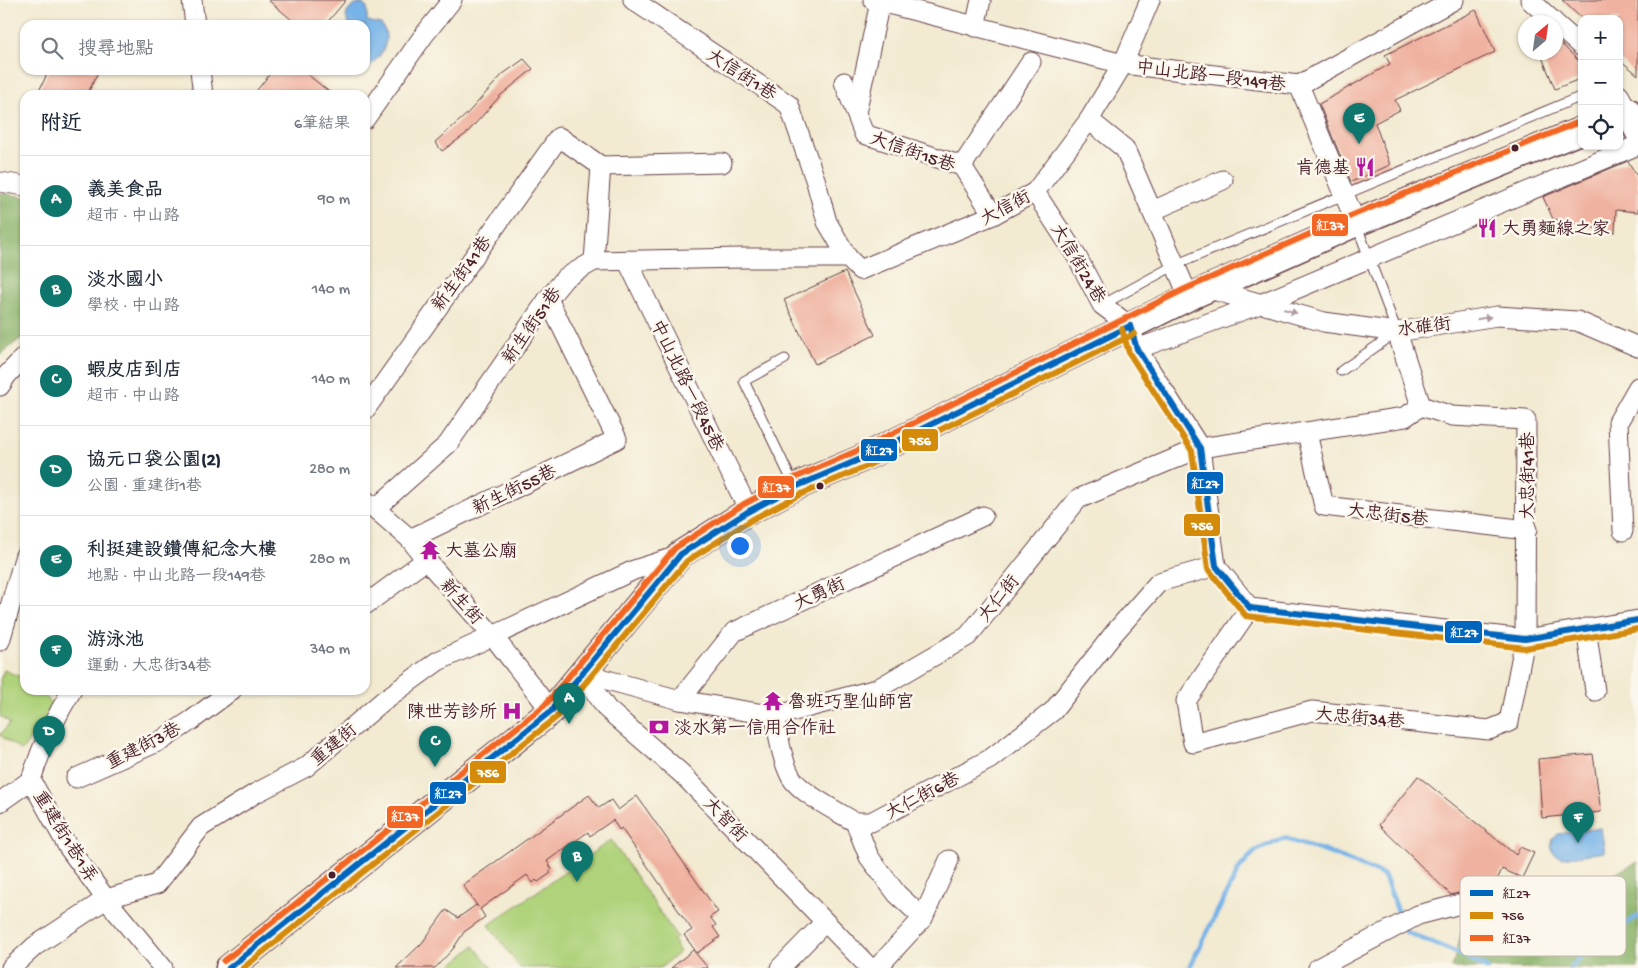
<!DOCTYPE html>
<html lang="zh-TW">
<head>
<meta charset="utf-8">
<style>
  :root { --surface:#fff; --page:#f6f6f7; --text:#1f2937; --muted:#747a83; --line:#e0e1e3; --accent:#0f766e }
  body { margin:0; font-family:"Gochi Hand","LXGW WenKai TC",sans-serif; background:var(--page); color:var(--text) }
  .controls { position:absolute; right:15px; top:15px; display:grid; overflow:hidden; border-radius:10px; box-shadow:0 1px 4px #0004 }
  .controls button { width:45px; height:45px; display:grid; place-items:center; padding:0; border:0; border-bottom:1px solid var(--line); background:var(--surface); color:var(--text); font:25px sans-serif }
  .compass { position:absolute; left:1518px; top:15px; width:45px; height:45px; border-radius:50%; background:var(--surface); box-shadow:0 1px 4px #0004; rotate:29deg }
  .you { position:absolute; left:739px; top:545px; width:18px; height:18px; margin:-12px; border:4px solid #fff; border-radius:50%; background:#1a73e8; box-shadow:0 0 0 8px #1a73e833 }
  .badge { display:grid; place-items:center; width:32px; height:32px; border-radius:50%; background:var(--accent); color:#fff; font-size:16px; font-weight:700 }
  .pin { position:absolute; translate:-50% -41px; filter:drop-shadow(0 1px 2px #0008) }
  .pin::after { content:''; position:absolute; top:26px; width:18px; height:15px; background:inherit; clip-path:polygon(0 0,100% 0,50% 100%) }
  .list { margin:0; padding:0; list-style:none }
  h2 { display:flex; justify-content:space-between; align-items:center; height:65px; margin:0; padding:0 20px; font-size:21px }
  h2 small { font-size:16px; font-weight:400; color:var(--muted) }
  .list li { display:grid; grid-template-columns:32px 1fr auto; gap:15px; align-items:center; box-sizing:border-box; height:90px; padding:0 20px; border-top:1px solid var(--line) }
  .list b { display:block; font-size:19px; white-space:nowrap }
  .list p { margin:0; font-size:16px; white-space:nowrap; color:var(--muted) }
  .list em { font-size:16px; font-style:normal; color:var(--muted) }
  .icon { flex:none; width:28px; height:28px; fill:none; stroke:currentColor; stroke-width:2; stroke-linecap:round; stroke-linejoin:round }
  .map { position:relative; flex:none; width:1638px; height:968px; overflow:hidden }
  .search { position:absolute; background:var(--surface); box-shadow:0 1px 4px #0004; left:20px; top:20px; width:350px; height:55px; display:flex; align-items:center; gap:12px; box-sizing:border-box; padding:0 18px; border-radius:15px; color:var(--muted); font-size:19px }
  .panel { position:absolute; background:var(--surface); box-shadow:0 1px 4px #0004; left:20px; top:90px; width:350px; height:605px; border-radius:15px }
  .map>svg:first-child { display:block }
  .green { fill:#afd27a; stroke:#7c7852 }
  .forest { fill:#8bb46a; stroke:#6a6a4a }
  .water { fill:#76b3e8; stroke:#60698a }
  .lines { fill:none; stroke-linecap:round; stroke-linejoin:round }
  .stream { stroke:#76b3e8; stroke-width:5 }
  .building { fill:#f0b2a0 }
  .lane-casing { stroke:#633d44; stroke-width:11 }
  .street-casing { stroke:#633d44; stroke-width:21 }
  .secondary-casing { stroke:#633d44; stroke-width:29 }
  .lane { stroke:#fff; stroke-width:9 }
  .street { stroke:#fff; stroke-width:19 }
  .secondary { stroke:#fff; stroke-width:26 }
  .bus-1-casing { stroke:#fbf7ec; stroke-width:10 }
  .bus-2-casing { stroke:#fbf7ec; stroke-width:10 }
  .bus-3-casing { stroke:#fbf7ec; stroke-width:10 }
  .bus-1 { stroke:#0065bd; stroke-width:6 }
  .bus-2 { stroke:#d48b09; stroke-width:6 }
  .bus-3 { stroke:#f26522; stroke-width:6 }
  .oneway { fill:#ae9aa0 }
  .bus-dot { fill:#4a1f2b; stroke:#fbf7ec; stroke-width:2 }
  .labels { text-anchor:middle; stroke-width:5; stroke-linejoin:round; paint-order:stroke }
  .street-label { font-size:18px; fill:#4a1f2b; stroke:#fbf7ec }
  .poi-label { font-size:18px; fill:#4a1f2b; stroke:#fbf7ec; text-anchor:start }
  .key { fill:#fbf7ec; stroke:#c6b6b2; stroke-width:1 }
  .key-label { font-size:14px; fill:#4a1f2b }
  .line-badge { stroke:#fbf7ec; stroke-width:2 }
  .badge-label { font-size:14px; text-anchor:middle; font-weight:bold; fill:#fff }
</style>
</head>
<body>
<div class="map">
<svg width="1638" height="968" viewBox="0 0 1638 968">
  <rect width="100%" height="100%" fill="#fbf7ec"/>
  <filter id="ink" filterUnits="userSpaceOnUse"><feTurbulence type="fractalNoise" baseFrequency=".02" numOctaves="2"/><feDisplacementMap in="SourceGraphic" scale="10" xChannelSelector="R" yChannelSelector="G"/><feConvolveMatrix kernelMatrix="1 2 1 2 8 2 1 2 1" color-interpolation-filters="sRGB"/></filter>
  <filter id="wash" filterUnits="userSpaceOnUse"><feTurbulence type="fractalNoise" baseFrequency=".0096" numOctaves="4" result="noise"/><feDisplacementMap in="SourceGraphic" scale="20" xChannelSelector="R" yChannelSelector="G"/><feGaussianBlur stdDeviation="1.12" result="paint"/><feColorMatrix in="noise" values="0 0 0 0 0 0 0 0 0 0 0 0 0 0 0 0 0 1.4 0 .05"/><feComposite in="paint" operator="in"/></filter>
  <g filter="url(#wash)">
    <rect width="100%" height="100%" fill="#f2ead1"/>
    <g class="green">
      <polygon points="4,670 25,679 25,690 38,690 54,705 22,751 0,735 10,723 0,716 0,680"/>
      <polygon points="611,840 677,937 673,940 680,952 660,968 520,968 489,925"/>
      <polygon points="474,946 492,968 448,968"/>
    </g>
    <g class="forest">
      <polygon points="0,193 25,197 25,335 0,355"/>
      <polygon points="1638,862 1638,968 1452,968 1465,919 1534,912"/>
    </g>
    <g class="water">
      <path d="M358,4H363L367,8V21L381,24C394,40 380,60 365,69V25H350C342,16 348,8 358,4Z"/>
      <polygon points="1601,828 1605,852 1562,858 1554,854 1551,847 1553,839 1558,834"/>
    </g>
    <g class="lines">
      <g class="stream">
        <polyline points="1404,927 1406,932 1460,954 1487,968"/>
        <polyline points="1189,968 1239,869 1255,851 1284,838 1333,854 1384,875 1401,919"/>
        <polyline points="1571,968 1587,948 1638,916"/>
      </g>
    </g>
    <g id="blocks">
      <g class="building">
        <polygon points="268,0 346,0 325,25 298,25"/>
        <polygon points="1562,0 1638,0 1638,75 1619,59 1619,19 1582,19"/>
        <polygon points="1476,10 1495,52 1395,100 1400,110 1375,123 1390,165 1351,182 1319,104 1390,64 1385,55"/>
        <polygon points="1556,39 1582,64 1582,78 1555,89 1540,52 1556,52"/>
        <polygon points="524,59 533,69 501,95 466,134 442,151 435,142 466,115 503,74"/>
        <polygon points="49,70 99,70 87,95 37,95"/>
        <polygon points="273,70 302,70 333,95 253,95"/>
        <polygon points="1628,161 1638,178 1638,212 1616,210 1615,232 1553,219 1543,197"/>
        <polygon points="845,272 875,335 815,364 784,300"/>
        <polygon points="1593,754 1601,812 1542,818 1538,759"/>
        <polygon points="1418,776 1516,855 1520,847 1534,853 1522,878 1502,869 1498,878 1481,887 1451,895 1379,825"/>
        <polygon points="589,795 599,808 611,800 618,810 637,796 718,912 710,917 716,925 713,927 720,937 697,953 684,935 692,930 621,828 619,830 613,820 590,836 588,832 547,861 552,869 549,871 551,873 538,882 536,880 533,883 527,875 480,909 485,917 464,932 453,949 435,968 396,968 422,943 446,910 458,918 476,905 478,907 463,885"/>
        <polygon points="693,950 708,968 671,968"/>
      </g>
    </g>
  </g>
  <g filter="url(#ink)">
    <use href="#blocks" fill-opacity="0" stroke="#633d44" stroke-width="1"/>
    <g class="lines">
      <defs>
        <g id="lane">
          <polyline points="1102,305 1175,265 1582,96"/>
          <polyline points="785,359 744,381 794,485"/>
          <polyline points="1341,371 1397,332 1357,226"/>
        </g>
        <g id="street">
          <polyline points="192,0 195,25"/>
          <polyline points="633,0 789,105 816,182 827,222 848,258"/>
          <polyline points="873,0 1123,64 1150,0"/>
          <polyline points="1530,0 1554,22"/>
          <polyline points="1556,24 1582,47"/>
          <polyline points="975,27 981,0"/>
          <polyline points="200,70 203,95"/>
          <polyline points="844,82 864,134 962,166 993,215"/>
          <polyline points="1299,85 1454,0"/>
          <polyline points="1619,95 1628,111"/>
          <polyline points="856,113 880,2"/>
          <polyline points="365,119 424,35 452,0"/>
          <polyline points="1089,120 1125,149 1189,297"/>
          <polyline points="601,166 722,163"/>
          <polyline points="962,166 1031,62"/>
          <polyline points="0,182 25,186"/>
          <polyline points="1035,192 1077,257 1102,305 1130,326 1137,349 1200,448 1216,566 1250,608 1525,639 1638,620"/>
          <polyline points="1152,211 1223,180"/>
          <polyline points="627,260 749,511"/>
          <polyline points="1210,289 1324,322 1397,332 1497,316 1577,321 1638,347"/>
          <polyline points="1397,332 1421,406"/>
          <polyline points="1137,349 1263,303 1638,145"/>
          <polyline points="0,386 7,375 25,356"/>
          <polyline points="365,410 559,137 601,166 594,261"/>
          <polyline points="1307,433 1324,506 1527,530"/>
          <polyline points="365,500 410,539 426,560 493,636 551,711"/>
          <polyline points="376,508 448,444 548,299 565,278 594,261 742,258 848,258 860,270 993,215 1035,192 1089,120 1123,64 1299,85 1356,223"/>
          <polyline points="1623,531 1618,422 1638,387"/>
          <polyline points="410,539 617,439 548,299"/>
          <polyline points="365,605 426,560"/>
          <polyline points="1250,608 1186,701 1193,743 1312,711 1489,730 1509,722 1525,639 1526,420 1452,416 1421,406"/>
          <polyline points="1586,628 1595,691"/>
          <polyline points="0,641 25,555"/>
          <polyline points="582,673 680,700 775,716 877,689 968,636 1078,499 1200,448 1405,417 1421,406"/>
          <polyline points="582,673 607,709 682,774 870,968"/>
          <polyline points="680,700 734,632 983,516"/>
          <path d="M775,716C779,737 781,758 791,777C800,793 838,812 855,822"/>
          <polyline points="76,778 162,740 192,720 232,690"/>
          <path d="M31,780C41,748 54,719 72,690"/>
          <polyline points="0,802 31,780 68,847 106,899 163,968"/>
          <polyline points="949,860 923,918 897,894 869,857 855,822 871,822 990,759 1053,711 1115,632 1159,582 1216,566"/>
          <polyline points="11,968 35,946 106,899 157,884 201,827 256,793 306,767 383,701 438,661 493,636 634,570 681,555"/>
          <polyline points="780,968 825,922"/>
          <polyline points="877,968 923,918"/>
          <polyline points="1318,968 1418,915 1510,891"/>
        </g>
        <g id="secondary">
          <polyline points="1628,111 1638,131"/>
          <polyline points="229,968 551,711 681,554 749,511 795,487 863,458 1189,297 1356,223 1582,130"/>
        </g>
      </defs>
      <use href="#lane" class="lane-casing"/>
      <use href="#street" class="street-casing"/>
      <use href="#secondary" class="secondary-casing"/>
      <use href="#lane" class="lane"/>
      <use href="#street" class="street"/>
      <use href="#secondary" class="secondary"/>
      <defs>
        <g id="bus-1">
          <polyline points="1130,326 1137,349 1200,448 1216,566 1250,608 1525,639 1638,620"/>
          <polyline points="229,968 551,711 681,554 749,511 795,487 863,458 1130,326"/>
        </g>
        <g id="bus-2">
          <polyline points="1122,329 1129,353 1192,451 1208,569 1246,616 1525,648 1638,629"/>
          <polyline points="243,968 557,717 687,561 753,519 799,495 867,466 1134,334"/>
        </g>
        <polyline id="bus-3" points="224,961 545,705 675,548 744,504 792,479 859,450 1185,289 1353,215 1579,122"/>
      </defs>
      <use href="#bus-1" class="bus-1-casing"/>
      <use href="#bus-2" class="bus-2-casing"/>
      <use href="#bus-3" class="bus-3-casing"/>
      <use href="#bus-1" class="bus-1"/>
      <use href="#bus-2" class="bus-2"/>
      <use href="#bus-3" class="bus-3"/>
    </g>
    <defs><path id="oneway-solid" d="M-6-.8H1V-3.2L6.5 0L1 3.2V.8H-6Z" transform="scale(1.25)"/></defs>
    <g class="oneway">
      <use href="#oneway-solid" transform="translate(1290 311) rotate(17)"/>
      <use href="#oneway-solid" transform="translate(1484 318) rotate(-9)"/>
    </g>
  </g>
  <defs>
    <symbol id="restaurant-bare" viewBox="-9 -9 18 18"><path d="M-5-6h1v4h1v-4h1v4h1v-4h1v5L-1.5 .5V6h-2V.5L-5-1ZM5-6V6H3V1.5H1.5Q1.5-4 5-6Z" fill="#b5179e" stroke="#fbf7ec" stroke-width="2.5" paint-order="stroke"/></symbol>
    <symbol id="temple-bare" viewBox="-9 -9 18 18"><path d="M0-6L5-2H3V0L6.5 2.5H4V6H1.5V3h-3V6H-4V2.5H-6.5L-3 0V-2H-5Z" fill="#b5179e" stroke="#fbf7ec" stroke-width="2.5" paint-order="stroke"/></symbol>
    <symbol id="hospital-bare" viewBox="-9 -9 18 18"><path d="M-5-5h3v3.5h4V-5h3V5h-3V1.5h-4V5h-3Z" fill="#b5179e" stroke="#fbf7ec" stroke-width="2.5" paint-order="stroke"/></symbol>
    <symbol id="bank-bare" viewBox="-9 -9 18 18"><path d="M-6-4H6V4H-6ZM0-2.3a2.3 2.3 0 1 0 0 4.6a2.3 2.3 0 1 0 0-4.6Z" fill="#b5179e" stroke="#fbf7ec" stroke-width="2.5" paint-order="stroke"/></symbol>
  </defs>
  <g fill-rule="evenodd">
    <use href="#restaurant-bare" x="1351" y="153" width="28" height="28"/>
    <use href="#restaurant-bare" x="1473" y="214" width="28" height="28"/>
    <use href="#temple-bare" x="416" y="536" width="28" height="28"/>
    <use href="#temple-bare" x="759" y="687" width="28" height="28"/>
    <use href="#hospital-bare" x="498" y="697" width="28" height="28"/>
    <use href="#bank-bare" x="645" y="713" width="28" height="28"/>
  </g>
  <g class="bus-dot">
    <circle cx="1515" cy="148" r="4.5"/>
    <circle cx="820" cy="486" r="4.5"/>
    <circle cx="332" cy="875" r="4.5"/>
  </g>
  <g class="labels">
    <g class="street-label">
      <text transform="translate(742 74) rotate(33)" y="6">大信街1巷</text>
      <text transform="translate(1211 75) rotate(7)" y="6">中山北路一段149巷</text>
      <text transform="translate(913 151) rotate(19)" y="6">大信街15巷</text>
      <text transform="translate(1005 207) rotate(-28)" y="6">大信街</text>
      <text transform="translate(1079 263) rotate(59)" y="6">大信街24巷</text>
      <text transform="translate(461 273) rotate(-54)" y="6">新生街41巷</text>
      <text transform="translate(531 325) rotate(-55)" y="6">新生街51巷</text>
      <text transform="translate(1424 326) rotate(-7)" y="6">水碓街</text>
      <text transform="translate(688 385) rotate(64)" y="6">中山北路一段45巷</text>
      <text transform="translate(1527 476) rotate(-90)" y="6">大忠街41巷</text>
      <text transform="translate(514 489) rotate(-26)" y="6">新生街55巷</text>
      <text transform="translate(1388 514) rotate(7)" y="6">大忠街5巷</text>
      <text transform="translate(819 593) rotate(-25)" y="6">大勇街</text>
      <text transform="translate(998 598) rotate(-51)" y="6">大仁街</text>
      <text transform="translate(462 601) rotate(48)" y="6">新生街</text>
      <text transform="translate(1360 717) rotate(5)" y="6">大忠街34巷</text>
      <text transform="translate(333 744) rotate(-40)" y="6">重建街</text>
      <text transform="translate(143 745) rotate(-27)" y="6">重建街3巷</text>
      <text transform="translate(922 795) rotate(-28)" y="6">大仁街6巷</text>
      <text transform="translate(726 819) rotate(46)" y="6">大智街</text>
      <text transform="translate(66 836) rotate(58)" y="6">重建街1巷1弄</text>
    </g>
    <g class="poi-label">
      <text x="1350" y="173" text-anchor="end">肯德基</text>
      <text x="1502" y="234">大勇麵線之家</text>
      <text x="445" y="556">大墓公廟</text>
      <text x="788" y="707">魯班巧聖仙師宮</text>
      <text x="497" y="717" text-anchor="end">陳世芳診所</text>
      <text x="674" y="733">淡水第一信用合作社</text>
    </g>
  </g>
  <rect x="1460" y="876" width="166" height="80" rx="8" class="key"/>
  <rect x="1470" y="890" width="23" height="6" fill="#0065bd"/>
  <rect x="1470" y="912" width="23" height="7" fill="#d48b09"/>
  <rect x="1470" y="935" width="23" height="6" fill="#f26522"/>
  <g class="key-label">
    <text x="1502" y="898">紅27</text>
    <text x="1502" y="920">756</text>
    <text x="1502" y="943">紅37</text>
  </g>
  <g class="line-badge">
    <rect x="1311" y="213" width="38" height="24" rx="5" fill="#f26522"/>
    <rect x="901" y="428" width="38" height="24" rx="5" fill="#d48b09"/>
    <rect x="860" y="438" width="38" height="24" rx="5" fill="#0065bd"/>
    <rect x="1186" y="471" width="38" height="24" rx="5" fill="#0065bd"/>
    <rect x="757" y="475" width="38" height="24" rx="5" fill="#f26522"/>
    <rect x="1183" y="513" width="38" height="24" rx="5" fill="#d48b09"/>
    <rect x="1444" y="620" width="39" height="24" rx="5" fill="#0065bd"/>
    <rect x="469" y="760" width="38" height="24" rx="5" fill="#d48b09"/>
    <rect x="429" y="781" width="38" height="24" rx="5" fill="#0065bd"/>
    <rect x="386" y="805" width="38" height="24" rx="5" fill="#f26522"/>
  </g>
  <g class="badge-label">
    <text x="1330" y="230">紅37</text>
    <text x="920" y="445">756</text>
    <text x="879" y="455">紅27</text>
    <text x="1205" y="488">紅27</text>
    <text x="776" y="492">紅37</text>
    <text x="1202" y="530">756</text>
    <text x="1464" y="637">紅27</text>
    <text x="488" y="777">756</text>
    <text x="448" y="798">紅27</text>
    <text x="405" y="821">紅37</text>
  </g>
</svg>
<div class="controls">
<button>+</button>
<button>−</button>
<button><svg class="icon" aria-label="locate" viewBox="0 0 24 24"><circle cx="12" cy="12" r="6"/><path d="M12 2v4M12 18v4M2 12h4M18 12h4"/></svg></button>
</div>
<svg class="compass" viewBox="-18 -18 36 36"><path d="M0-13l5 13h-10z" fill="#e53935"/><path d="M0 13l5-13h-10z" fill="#747a83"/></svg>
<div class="you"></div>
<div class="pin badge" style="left:569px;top:724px">A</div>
<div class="pin badge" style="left:577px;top:882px">B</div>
<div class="pin badge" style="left:435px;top:767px">C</div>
<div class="pin badge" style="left:49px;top:757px">D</div>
<div class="pin badge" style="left:1359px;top:144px">E</div>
<div class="pin badge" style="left:1578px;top:843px">F</div>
<div class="search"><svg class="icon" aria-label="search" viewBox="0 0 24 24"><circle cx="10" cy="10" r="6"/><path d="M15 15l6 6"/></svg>搜尋地點</div>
<section class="panel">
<h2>附近<small>6筆結果</small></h2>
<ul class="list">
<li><span class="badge">A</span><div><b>義美食品</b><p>超市 · 中山路</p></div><em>90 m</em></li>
<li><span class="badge">B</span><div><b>淡水國小</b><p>學校 · 中山路</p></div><em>140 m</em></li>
<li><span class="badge">C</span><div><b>蝦皮店到店</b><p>超市 · 中山路</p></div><em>140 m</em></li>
<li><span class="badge">D</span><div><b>協元口袋公園(2)</b><p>公園 · 重建街1巷</p></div><em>280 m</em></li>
<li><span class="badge">E</span><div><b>利挺建設鑽傳紀念大樓</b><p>地點 · 中山北路一段149巷</p></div><em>280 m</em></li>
<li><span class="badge">F</span><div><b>游泳池</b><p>運動 · 大忠街34巷</p></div><em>340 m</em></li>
</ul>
</section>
</div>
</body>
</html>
